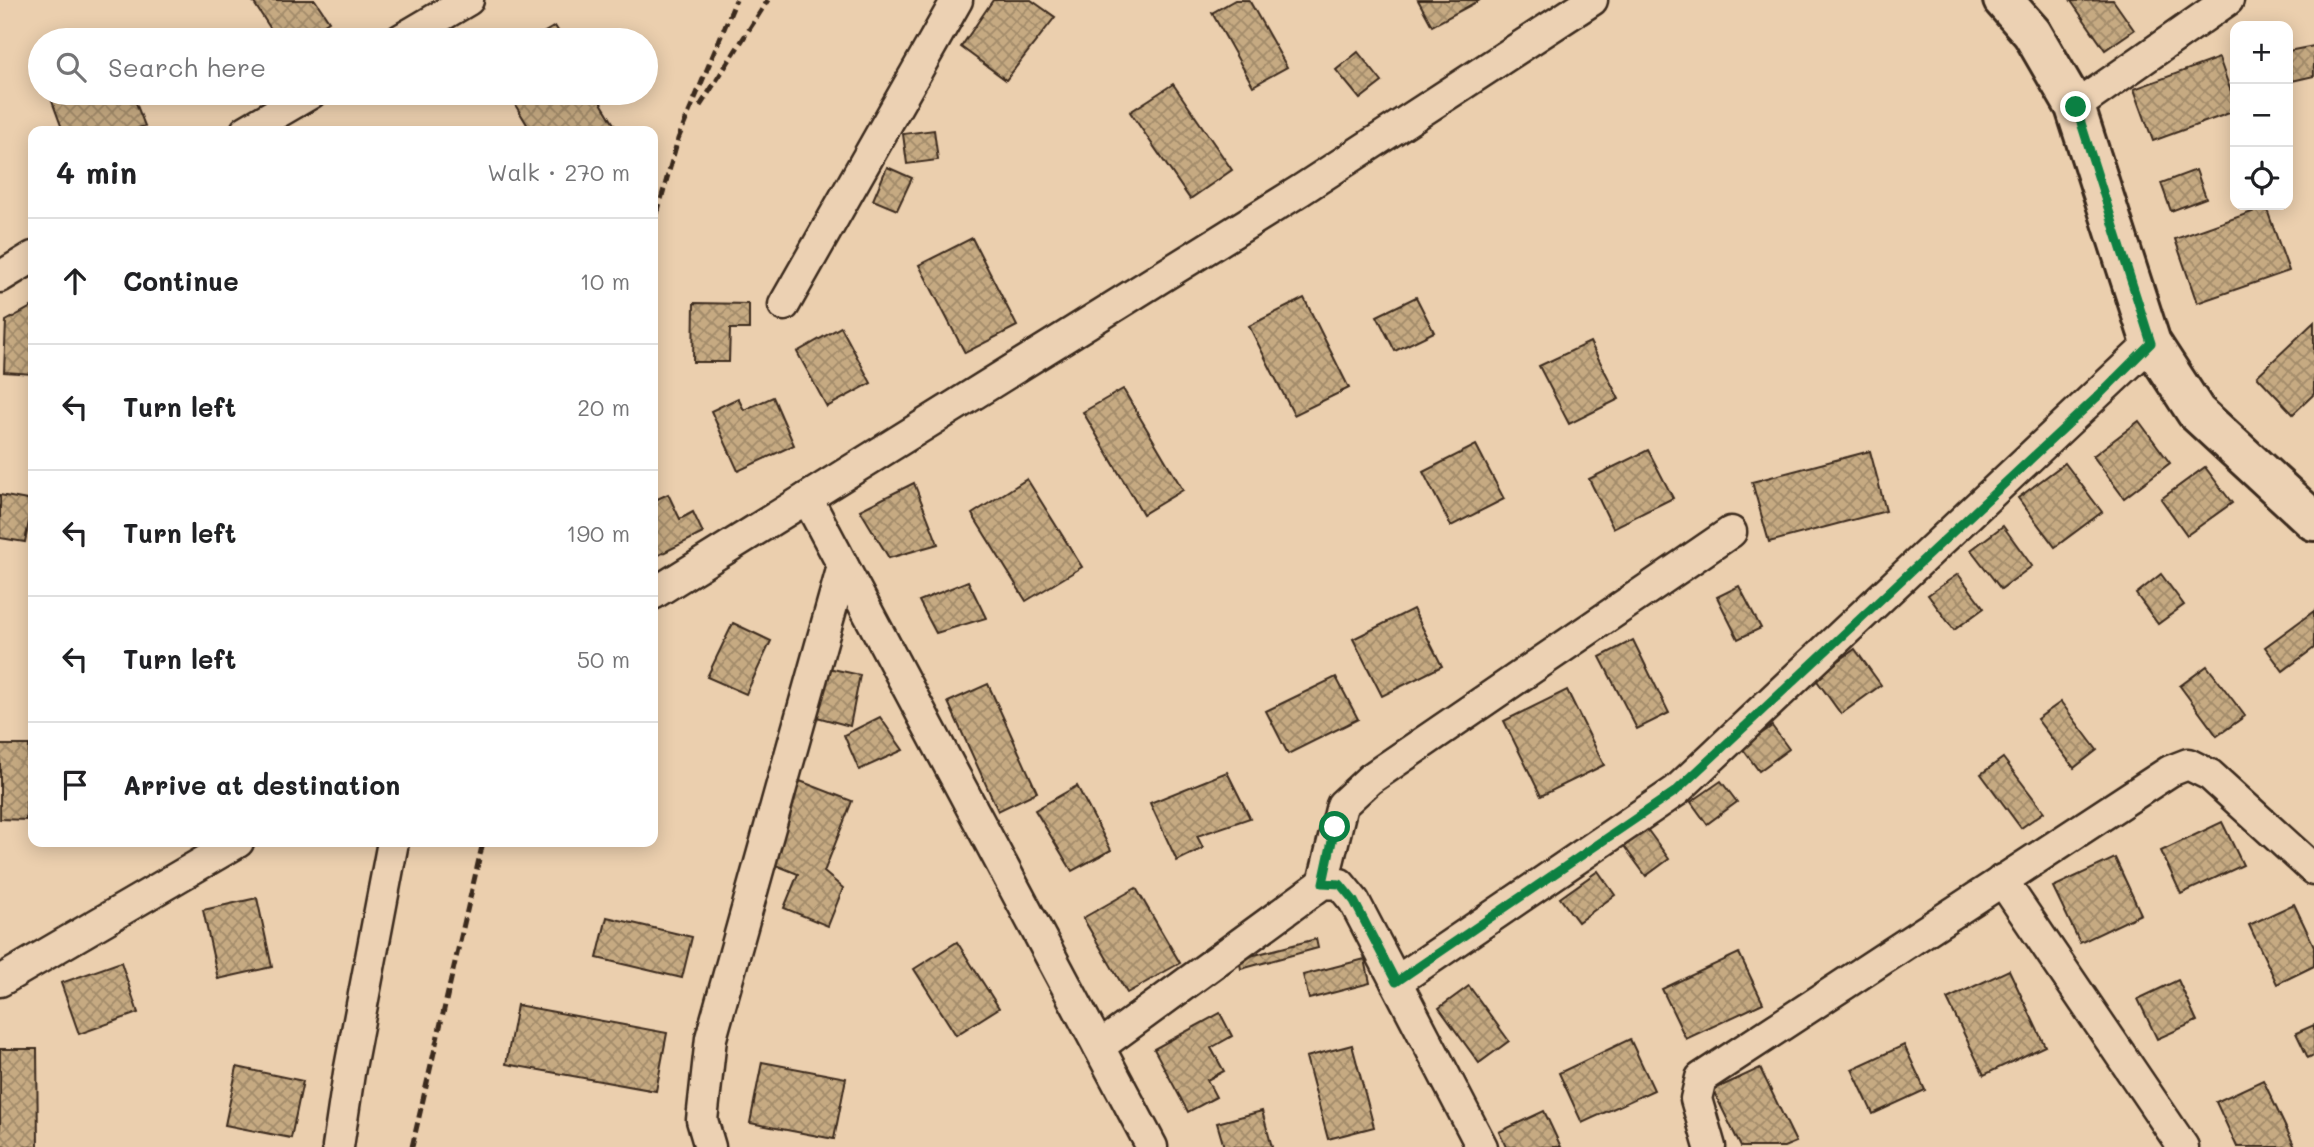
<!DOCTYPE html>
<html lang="en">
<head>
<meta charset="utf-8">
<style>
  :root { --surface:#fff; --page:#f2f2f2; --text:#202124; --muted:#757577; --line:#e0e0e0 }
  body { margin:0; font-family:Mali,sans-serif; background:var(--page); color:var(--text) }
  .controls { position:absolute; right:21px; top:21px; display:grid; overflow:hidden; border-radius:14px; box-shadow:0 4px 18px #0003 }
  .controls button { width:63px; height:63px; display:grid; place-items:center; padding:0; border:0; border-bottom:2px solid var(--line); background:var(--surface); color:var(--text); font:35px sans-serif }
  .stop { position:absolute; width:21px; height:21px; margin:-16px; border:5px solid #0b8043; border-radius:50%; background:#fff }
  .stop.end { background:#0b8043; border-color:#fff; box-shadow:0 2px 7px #0008 }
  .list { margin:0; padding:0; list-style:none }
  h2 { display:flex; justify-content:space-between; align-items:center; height:91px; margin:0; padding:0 28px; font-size:30px }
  h2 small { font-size:23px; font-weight:400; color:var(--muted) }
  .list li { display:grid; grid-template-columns:46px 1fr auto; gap:21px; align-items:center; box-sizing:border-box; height:126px; padding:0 28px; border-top:2px solid var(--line) }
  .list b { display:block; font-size:26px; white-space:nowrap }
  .list em { font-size:23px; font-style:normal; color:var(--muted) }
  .icon { flex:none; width:38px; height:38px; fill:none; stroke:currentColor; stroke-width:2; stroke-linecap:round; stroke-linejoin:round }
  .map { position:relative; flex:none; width:2314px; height:1147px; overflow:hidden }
  .search { position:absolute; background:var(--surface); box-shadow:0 4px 18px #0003; left:28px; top:28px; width:630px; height:77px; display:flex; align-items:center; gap:18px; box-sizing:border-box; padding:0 24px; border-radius:38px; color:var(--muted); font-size:26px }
  .panel { position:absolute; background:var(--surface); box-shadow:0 4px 18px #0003; left:28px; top:126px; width:630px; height:721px; border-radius:14px }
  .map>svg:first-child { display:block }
  .building { fill:url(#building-cross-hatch); stroke:#3b2a1e; stroke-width:2 }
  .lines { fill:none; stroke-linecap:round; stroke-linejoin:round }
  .street-casing { stroke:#3b2a1e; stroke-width:35 }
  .secondary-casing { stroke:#3b2a1e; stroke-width:44 }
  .street { stroke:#ecd1b3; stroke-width:30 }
  .secondary { stroke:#ecd1b3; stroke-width:38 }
  .rail { stroke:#3b2a1e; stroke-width:5; stroke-dasharray:10 5; stroke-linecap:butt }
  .route { stroke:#0b8043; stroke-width:9 }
</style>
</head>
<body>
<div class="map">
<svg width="2314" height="1147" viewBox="0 0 2314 1147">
  <defs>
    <pattern id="building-cross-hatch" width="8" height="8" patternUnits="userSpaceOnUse" patternTransform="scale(1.75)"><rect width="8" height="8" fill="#c6aa82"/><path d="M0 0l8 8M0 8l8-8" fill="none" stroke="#a28b6a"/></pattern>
  </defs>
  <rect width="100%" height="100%" fill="#ebcfae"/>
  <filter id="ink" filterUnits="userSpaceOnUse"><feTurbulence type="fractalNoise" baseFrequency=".0143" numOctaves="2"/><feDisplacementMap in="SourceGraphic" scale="14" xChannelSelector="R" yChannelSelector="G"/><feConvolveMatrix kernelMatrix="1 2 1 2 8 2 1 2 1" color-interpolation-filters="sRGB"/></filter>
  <g filter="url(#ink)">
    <g class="building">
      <polygon points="252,0 315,0 329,21 298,40 278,40"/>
      <polygon points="993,0 1031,0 1055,17 1006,80 961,47"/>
      <polygon points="1235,0 1249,0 1287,67 1253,86 1212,13"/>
      <polygon points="1418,0 1480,0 1432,26"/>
      <polygon points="2113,0 2134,30 2105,50 2071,1"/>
      <polygon points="555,26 564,40 531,40"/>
      <polygon points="2314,46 2314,76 2292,81 2288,51"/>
      <polygon points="1358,52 1382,82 1360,99 1336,70"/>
      <polygon points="2219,58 2235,103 2235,111 2153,141 2134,89"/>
      <polygon points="1173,84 1232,170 1190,199 1130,112"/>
      <polygon points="49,93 132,93 145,126 130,131 63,131"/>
      <polygon points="508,93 595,93 615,126 606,131 531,131"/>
      <polygon points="934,130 938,160 907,164 903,134"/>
      <polygon points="887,167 912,178 897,210 873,200"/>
      <polygon points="2196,170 2206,198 2171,211 2161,183"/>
      <polygon points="2266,207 2289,271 2197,303 2175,239"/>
      <polygon points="972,238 1017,326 965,353 919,265"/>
      <polygon points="1416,297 1434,332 1395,351 1377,316"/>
      <polygon points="1304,298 1349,388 1294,415 1249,326"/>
      <polygon points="694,303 749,304 749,329 730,329 729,362 693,362"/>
      <polygon points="33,306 33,374 4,372 6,321"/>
      <polygon points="2314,322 2314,394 2293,414 2257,376"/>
      <polygon points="841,327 871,383 827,407 797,352"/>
      <polygon points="1590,342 1619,399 1569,424 1539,366"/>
      <polygon points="1123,389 1183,490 1143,514 1083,412"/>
      <polygon points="773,397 794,445 738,471 711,411 738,398 744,410"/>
      <polygon points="2139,421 2170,463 2124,498 2093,456"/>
      <polygon points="1476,445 1504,499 1451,526 1423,472"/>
      <polygon points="1648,450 1673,498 1613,528 1589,479"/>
      <polygon points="1870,451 1886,511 1769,542 1752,482"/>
      <polygon points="2065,463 2102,512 2055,547 2018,498"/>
      <polygon points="2205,467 2232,503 2187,535 2161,499"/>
      <polygon points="1027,479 1082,567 1026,601 972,514"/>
      <polygon points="914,483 938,544 889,558 860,510"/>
      <polygon points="668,494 680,519 693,512 703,533 653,558 653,501"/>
      <polygon points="0,495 33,501 25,542 0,538"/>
      <polygon points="2003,526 2032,566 2001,589 1971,550"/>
      <polygon points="1958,574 1984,608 1954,630 1928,595"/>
      <polygon points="2161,574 2184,605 2158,624 2136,594"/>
      <polygon points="968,581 986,618 936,633 919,601"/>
      <polygon points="1739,586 1761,628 1738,639 1717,597"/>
      <polygon points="1413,609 1442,666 1382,696 1353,639"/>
      <polygon points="2314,611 2314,648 2283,671 2265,647"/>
      <polygon points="733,623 771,641 746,694 707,677"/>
      <polygon points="1633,640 1669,713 1637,729 1600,657"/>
      <polygon points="1855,649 1881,685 1841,714 1815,678"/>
      <polygon points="819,666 860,675 850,726 806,714"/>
      <polygon points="2207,666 2245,716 2217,736 2180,686"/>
      <polygon points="1336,677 1358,719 1288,754 1266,711"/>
      <polygon points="988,684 1037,792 998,811 948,702"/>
      <polygon points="1567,690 1604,765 1541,796 1504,721"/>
      <polygon points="2061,702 2097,750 2074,768 2037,719"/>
      <polygon points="880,717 903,750 859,770 844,735"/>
      <polygon points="1772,726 1789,749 1759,771 1742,748"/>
      <polygon points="0,745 29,745 28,774 33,774 33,802 26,802 26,820 0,819"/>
      <polygon points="2003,758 2044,812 2021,828 1981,774"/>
      <polygon points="1227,772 1250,818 1197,836 1203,848 1177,861 1150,803"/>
      <polygon points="800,781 852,801 824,872 843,888 828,926 784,908 798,874 768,862"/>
      <polygon points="1721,781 1737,802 1707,824 1691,802"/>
      <polygon points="1077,786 1111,850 1072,871 1035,810"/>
      <polygon points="2222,822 2243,865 2181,894 2161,851"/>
      <polygon points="1647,829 1669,859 1646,876 1624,846"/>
      <polygon points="2115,858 2141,914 2080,943 2053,887"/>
      <polygon points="1598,871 1615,895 1578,922 1560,898"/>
      <polygon points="1136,888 1180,963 1127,993 1083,918"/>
      <polygon points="257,898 272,967 218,979 203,910"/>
      <polygon points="2294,904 2314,946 2314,966 2277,984 2249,925"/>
      <polygon points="607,917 692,937 682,978 597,958"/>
      <polygon points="1316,939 1318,948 1241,969 1239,959"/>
      <polygon points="957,942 999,1008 956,1035 914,969"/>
      <polygon points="1739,953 1763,1003 1686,1039 1662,989"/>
      <polygon points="1365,959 1370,983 1309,999 1303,975"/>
      <polygon points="121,962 138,1013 79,1034 61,983"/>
      <polygon points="2009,970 2045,1046 1984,1075 1947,999"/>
      <polygon points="2178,980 2197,1021 2157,1039 2138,999"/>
      <polygon points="1469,986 1509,1041 1479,1063 1439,1008"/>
      <polygon points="517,1005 667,1033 656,1091 506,1064"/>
      <polygon points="1220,1013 1232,1036 1211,1048 1224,1071 1207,1080 1216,1097 1188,1112 1154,1049"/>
      <polygon points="2314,1025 2314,1055 2308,1058 2296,1033"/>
      <polygon points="1630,1039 1654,1090 1582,1123 1559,1073"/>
      <polygon points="1352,1045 1374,1127 1328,1139 1306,1057"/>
      <polygon points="1904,1045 1925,1090 1873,1114 1852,1069"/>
      <polygon points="0,1049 37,1049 38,1147 0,1147"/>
      <polygon points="762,1062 846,1078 834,1139 750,1123"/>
      <polygon points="237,1067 303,1081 291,1138 225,1125"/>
      <polygon points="1760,1068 1796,1142 1784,1147 1741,1147 1713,1090"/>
      <polygon points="2263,1080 2295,1147 2237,1147 2216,1102"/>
      <polygon points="1262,1111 1272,1147 1224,1147 1217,1123"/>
      <polygon points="1544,1111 1561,1147 1506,1147 1499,1132"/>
    </g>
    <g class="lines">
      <defs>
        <g id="street">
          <polyline points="400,40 468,0"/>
          <polyline points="2075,107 2228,0"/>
          <polyline points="246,131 311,93"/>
          <polyline points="0,277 33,257"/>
          <polyline points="784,305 957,0"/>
          <polyline points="807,498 1152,1147"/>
          <polyline points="653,594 1301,190 1592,0"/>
          <polyline points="2002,880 2183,1147"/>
          <polyline points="1323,883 1342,805 1370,779 1731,532"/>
          <polyline points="0,981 238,842"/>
          <polyline points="1396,982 1676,791 2151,343"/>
          <polyline points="1099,1047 1323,883 1340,884 1354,901 1482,1147"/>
          <polyline points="338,1147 349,1073 393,842"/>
          <polyline points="710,1147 702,1120 711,1038 843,566"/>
          <polyline points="1710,1147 1696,1099 1701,1078 2170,771 2188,764 2210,775 2314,870"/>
        </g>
        <polyline id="secondary" points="2003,0 2032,33 2075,107 2151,343 2196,412 2314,521"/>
      </defs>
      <use href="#street" class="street-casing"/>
      <use href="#secondary" class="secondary-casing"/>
      <use href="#street" class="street"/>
      <use href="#secondary" class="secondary"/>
      <g class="rail">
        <polyline points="700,106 768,0"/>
        <polyline points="653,228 678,139 736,0"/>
        <polyline points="412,1147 483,842"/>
      </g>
    </g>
  </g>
  <g class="lines" filter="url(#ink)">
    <polyline class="route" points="1335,827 1323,883 1340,884 1354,901 1396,982 1676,791 2096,398 2151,343 2076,107"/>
  </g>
</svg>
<div class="controls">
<button>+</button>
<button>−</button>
<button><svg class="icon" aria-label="locate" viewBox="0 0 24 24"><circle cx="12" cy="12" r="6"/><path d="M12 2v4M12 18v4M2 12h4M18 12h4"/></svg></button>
</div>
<div class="stop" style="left:1335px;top:827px"></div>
<div class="stop end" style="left:2076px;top:107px"></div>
<div class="search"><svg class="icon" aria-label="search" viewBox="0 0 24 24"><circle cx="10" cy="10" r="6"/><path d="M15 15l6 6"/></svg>Search here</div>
<section class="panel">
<h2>4 min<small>Walk · 270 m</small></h2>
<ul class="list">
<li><svg class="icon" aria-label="ahead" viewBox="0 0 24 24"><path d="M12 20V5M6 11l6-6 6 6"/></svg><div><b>Continue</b></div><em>10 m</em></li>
<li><svg class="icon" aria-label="left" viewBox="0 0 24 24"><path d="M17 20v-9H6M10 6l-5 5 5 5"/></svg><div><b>Turn left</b></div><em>20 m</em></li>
<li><svg class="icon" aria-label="left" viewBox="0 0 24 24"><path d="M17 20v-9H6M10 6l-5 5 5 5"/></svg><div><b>Turn left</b></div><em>190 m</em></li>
<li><svg class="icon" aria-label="left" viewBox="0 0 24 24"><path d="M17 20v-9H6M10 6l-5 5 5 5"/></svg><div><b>Turn left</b></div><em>50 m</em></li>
<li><svg class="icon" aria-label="arrive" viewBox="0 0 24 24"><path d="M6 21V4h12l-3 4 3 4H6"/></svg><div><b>Arrive at destination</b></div></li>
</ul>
</section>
</div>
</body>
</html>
